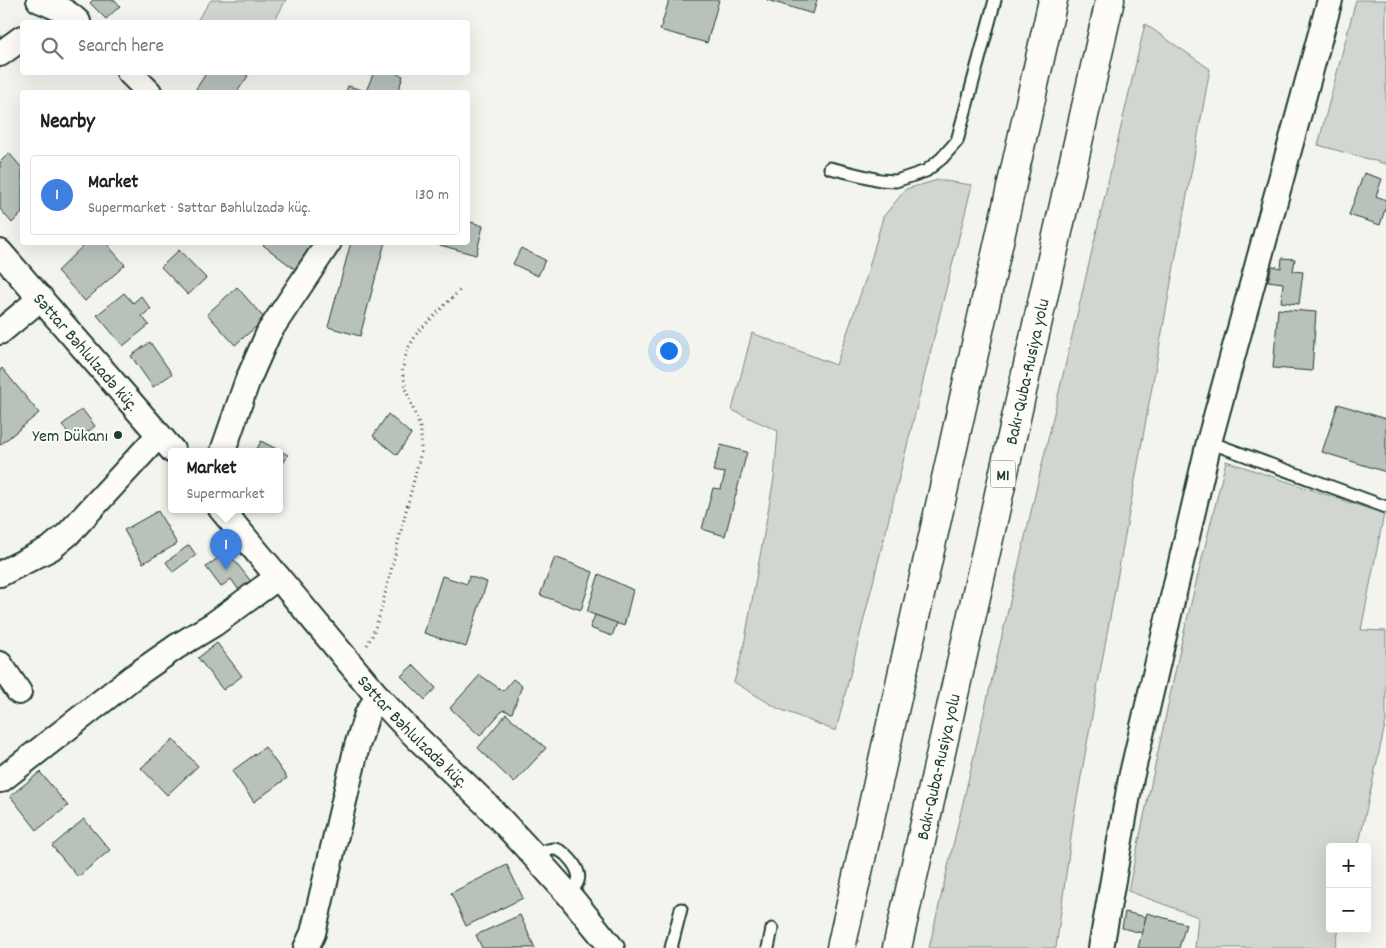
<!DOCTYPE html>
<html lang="en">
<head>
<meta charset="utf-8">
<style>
  :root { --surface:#fff; --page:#f2f2f2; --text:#202124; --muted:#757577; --line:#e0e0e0; --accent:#0b8043 }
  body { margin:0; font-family:Dekko,sans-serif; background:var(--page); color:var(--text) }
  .controls { position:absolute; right:15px; bottom:15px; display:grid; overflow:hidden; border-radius:5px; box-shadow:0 5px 20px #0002 }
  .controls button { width:45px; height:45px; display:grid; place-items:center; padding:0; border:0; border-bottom:1px solid var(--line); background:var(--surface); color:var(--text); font:25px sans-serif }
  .you { position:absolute; left:668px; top:350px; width:18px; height:18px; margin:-12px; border:4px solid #fff; border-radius:50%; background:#1a73e8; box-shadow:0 0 0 8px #1a73e833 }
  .badge { display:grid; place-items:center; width:32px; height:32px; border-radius:50%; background:var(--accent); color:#fff; font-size:16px; font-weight:700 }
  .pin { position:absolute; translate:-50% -41px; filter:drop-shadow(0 1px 2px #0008) }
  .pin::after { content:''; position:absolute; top:26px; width:18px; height:15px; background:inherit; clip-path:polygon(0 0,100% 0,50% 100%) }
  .popup { position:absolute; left:168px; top:448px; width:115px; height:65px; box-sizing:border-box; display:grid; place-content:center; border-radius:5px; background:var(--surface); filter:drop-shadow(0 1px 4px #0005); font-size:16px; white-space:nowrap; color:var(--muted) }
  .popup b { font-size:19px; color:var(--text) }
  .popup::after { content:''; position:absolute; left:50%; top:100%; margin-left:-10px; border:10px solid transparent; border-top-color:var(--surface) }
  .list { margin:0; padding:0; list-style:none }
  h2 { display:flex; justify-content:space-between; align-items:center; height:65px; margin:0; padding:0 20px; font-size:21px }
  h2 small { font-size:16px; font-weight:400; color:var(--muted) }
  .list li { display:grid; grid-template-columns:32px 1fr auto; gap:15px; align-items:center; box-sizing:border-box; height:80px; margin:0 10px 10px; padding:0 10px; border:1px solid var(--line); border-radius:5px }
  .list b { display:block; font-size:19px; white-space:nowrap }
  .list p { margin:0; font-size:16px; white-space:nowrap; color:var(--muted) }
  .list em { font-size:16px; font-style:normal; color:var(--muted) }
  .icon { flex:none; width:28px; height:28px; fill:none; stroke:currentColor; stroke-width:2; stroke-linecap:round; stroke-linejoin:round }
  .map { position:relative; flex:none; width:1386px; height:948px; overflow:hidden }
  .search { position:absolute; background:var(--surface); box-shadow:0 5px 20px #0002; left:20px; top:20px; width:450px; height:55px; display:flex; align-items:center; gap:12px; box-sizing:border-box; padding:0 18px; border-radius:5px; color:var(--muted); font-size:19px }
  .panel { position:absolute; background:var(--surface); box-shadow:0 5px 20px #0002; left:20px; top:90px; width:450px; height:155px; border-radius:5px }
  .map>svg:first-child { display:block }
  .green { fill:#d1d6d1; stroke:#788a82 }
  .building { fill:#b9c1bb; stroke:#1f3d34 }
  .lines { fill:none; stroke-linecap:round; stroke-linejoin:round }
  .service-casing { stroke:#1f3d34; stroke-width:15 }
  .minor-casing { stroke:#1f3d34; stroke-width:28 }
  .trunk-casing { stroke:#1f3d34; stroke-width:31 }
  .path { stroke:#1f3d34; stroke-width:3; stroke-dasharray:1 4; stroke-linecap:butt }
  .service { stroke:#fdfcf7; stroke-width:11 }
  .minor { stroke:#fdfcf7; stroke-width:24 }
  .trunk { stroke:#fdfcf7; stroke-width:28 }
  .poi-dot { fill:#1f3d34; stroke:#fdfcf7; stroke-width:2 }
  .labels { text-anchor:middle; stroke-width:4; stroke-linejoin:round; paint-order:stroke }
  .shield { fill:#fdfcf7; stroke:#62766e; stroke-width:1 }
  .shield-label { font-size:16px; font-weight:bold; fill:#1f3d34 }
  .street-label { font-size:18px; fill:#1f3d34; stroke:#fdfcf7 }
  .poi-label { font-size:18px; fill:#1f3d34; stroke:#fdfcf7; text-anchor:end }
</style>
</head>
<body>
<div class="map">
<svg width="1386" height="948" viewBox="0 0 1386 948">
  <rect width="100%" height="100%" fill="#f4f4ef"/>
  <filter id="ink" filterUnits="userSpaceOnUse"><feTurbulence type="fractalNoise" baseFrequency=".02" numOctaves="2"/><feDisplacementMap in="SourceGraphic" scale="10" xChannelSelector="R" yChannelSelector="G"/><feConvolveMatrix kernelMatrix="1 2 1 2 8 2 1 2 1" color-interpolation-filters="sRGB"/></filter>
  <g filter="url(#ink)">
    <g class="green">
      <polygon points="211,0 286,0 274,22 196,22"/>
      <polygon points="1356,0 1386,0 1386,164 1318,145"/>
      <polygon points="1145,24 1210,69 1074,815 1056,948 929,948"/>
      <polygon points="938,180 972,185 836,731 777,708 734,682 744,645 774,478 778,431 732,410 752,333 836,365 866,278 883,217 906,189"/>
      <polygon points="1226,461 1384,514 1361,630 1386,631 1386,721 1358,847 1330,847 1330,929 1339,929 1335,948 1195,948 1198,917 1128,891 1182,640"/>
    </g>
    <g class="building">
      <polygon points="93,0 115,0 120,6 106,19 90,3"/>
      <polygon points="669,0 719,0 707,43 660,30"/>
      <polygon points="767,0 817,0 813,14"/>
      <polygon points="207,72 242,72 248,76 237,92 194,92"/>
      <polygon points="374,72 393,72 403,76 398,92 346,92 348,86 366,91"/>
      <polygon points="9,153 22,168 22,213 12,223 0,209 0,162"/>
      <polygon points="1364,173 1382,179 1376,196 1386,200 1386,206 1380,225 1349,215"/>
      <polygon points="468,221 483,226 476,255 429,242 468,242"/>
      <polygon points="87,242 105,242 125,265 85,301 57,271"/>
      <polygon points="265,242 318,242 297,271 263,245"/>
      <polygon points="351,242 385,242 360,336 328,327"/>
      <polygon points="521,248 545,260 538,276 513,264"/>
      <polygon points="179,250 206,278 188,295 161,267"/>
      <polygon points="1282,258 1295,259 1293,271 1303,272 1299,304 1281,302 1283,283 1268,281 1272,266 1281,268"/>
      <polygon points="237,287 265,319 235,345 207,314"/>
      <polygon points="124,293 133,303 141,296 151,309 142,316 149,325 123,346 97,315"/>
      <polygon points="1278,309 1316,312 1312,371 1273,368"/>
      <polygon points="150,342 172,374 153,387 131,356"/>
      <polygon points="2,368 39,413 0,445 0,370"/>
      <polygon points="1338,404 1386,419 1386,472 1322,452"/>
      <polygon points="82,409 95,426 75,442 62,425"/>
      <polygon points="388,414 411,434 397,455 373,436"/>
      <polygon points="261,441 288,455 280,469 280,451 256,451"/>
      <polygon points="721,445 747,452 725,536 702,529 713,488 721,489 725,473 713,471"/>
      <polygon points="158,511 177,544 143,563 124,530"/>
      <polygon points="189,545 196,555 173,572 166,562"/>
      <polygon points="227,551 253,584 241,593 231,579 221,587 206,567"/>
      <polygon points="555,557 593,572 581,610 540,595"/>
      <polygon points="599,574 633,590 624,626 587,612"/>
      <polygon points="442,576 467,584 469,576 487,582 466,647 424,633"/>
      <polygon points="595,615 617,623 612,636 590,628"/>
      <polygon points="217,643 242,676 223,690 198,658"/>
      <polygon points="413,665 436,688 425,700 401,676"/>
      <polygon points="480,675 503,691 513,679 522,686 512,713 503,710 480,736 450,708"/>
      <polygon points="506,714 546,748 514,783 478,748"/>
      <polygon points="173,739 198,766 167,795 141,768"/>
      <polygon points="265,747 287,778 254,802 232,771"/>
      <polygon points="40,772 68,806 37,830 10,796"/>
      <polygon points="84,819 110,850 78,877 52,846"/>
      <polygon points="507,865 523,898 466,926 451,893"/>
      <polygon points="1125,912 1146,917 1142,933 1122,928"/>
      <polygon points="1147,913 1186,924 1179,948 1138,948"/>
      <polygon points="520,915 535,948 482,948 476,935"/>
    </g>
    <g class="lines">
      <defs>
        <g id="service">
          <polyline points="830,168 880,180 896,181 926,171 942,158 957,141 995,0"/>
          <polyline points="1209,442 1386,507"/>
          <path d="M534,856C540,853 547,849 553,849C564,848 582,870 578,881C577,885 572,890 569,895"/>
          <polyline points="671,948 681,909"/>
          <polyline points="768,948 772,929"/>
        </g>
        <g id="minor">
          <path d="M39,0C54,6 67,11 78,22"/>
          <polyline points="0,54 22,38"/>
          <polyline points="129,72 149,92"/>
          <path id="s1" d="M0,252L173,451"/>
          <polyline points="0,332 41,298"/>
          <polyline points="223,451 247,382 269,332 329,242"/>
          <path id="s2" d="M221,509L378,697L409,730L486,804L526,847L569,895L612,948"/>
          <polyline points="0,574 51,548 68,534 159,435"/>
          <polyline points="0,664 19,692"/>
          <polyline points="1,780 133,677 176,647 214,624 278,577"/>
          <polyline points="306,948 313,933 357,746 367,714 378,697"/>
          <polyline points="1101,948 1131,778 1209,442 1330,0"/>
        </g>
        <g id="trunk">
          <polyline points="841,948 1053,0"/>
          <path id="s3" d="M897,948L1110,0"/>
        </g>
      </defs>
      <use href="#service" class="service-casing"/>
      <use href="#minor" class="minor-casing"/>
      <use href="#trunk" class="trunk-casing"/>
      <polyline class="path" points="367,645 372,636 380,614 421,452 421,430 408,395 402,372 407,350 418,332 462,288"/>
      <use href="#service" class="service"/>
      <use href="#minor" class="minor"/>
      <use href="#trunk" class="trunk"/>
    </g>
  </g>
  <circle class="poi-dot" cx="118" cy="435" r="5"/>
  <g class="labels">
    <rect class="shield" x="990.5" y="460.5" width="25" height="27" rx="4"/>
    <g class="shield-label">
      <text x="1003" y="480">M1</text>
    </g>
    <g class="street-label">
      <text dy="6" stroke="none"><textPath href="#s1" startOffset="132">Səttar Bəhlulzadə küç.</textPath></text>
      <text dy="6" stroke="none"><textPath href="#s3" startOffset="591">Bakı-Quba-Rusiya yolu</textPath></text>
      <text dy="6" stroke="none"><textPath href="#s2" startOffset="294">Səttar Bəhlulzadə küç.</textPath></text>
      <text dy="6" stroke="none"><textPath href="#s3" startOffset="186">Bakı-Quba-Rusiya yolu</textPath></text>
    </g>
    <g class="poi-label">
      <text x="108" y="441">Yem Dükanı</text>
    </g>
  </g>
</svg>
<div class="controls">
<button>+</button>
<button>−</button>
</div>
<div class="you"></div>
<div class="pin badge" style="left:226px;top:570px;background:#3f7fe0">1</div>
<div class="popup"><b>Market</b>Supermarket</div>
<div class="search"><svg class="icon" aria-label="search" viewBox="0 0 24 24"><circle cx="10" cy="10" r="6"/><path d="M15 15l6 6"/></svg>Search here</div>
<section class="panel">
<h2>Nearby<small></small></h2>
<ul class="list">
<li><span class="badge" style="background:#3f7fe0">1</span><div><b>Market</b><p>Supermarket · Səttar Bəhlulzadə küç.</p></div><em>130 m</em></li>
</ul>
</section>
</div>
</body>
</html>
